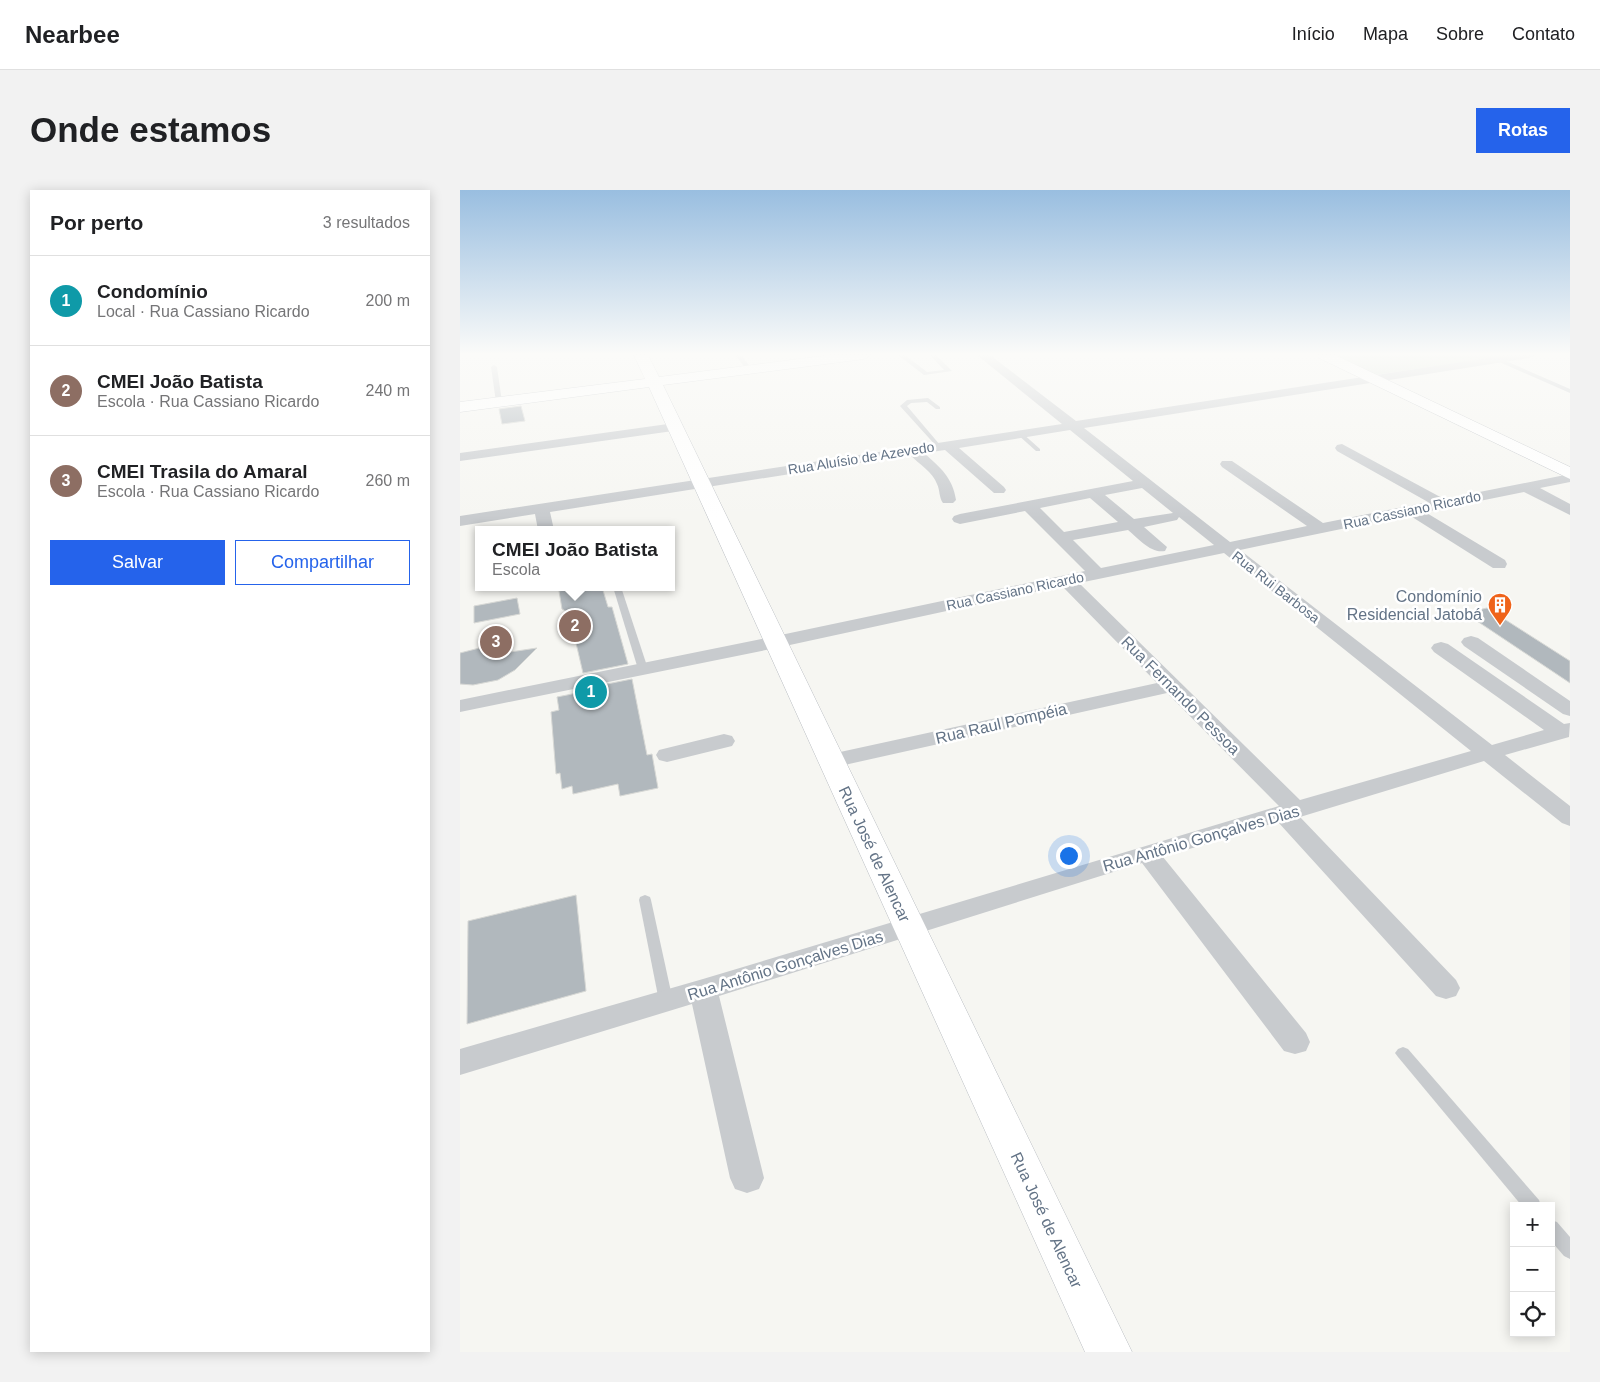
<!DOCTYPE html>
<html lang="pt">
<head>
<meta charset="utf-8">
<style>
  :root { --surface:#fff; --page:#f2f2f2; --text:#202124; --muted:#757577; --line:#e0e0e0; --accent:#2563eb }
  body { margin:0; font-family:Arial,sans-serif; background:var(--page); color:var(--text) }
  .controls { position:absolute; right:15px; bottom:15px; display:grid; overflow:hidden; border-radius:0px; box-shadow:0 2px 12px #0003 }
  .controls button { width:45px; height:45px; display:grid; place-items:center; padding:0; border:0; border-bottom:1px solid var(--line); background:var(--surface); color:var(--text); font:25px sans-serif }
  .you { position:absolute; left:608px; top:665px; width:18px; height:18px; margin:-12px; border:4px solid #fff; border-radius:50%; background:#1a73e8; box-shadow:0 0 0 8px #1a73e833 }
  .badge { display:grid; place-items:center; width:32px; height:32px; border-radius:50%; background:var(--accent); color:#fff; font-size:16px; font-weight:700 }
  .pin { position:absolute; translate:-50% -50%; border:2px solid #fff; box-shadow:0 1px 5px #0006 }
  .popup { position:absolute; left:15px; top:336px; width:200px; height:65px; box-sizing:border-box; display:grid; place-content:center; border-radius:0px; background:var(--surface); filter:drop-shadow(0 1px 4px #0005); font-size:16px; white-space:nowrap; color:var(--muted) }
  .popup b { font-size:19px; color:var(--text) }
  .popup::after { content:''; position:absolute; left:50%; top:100%; margin-left:-10px; border:10px solid transparent; border-top-color:var(--surface) }
  .list { margin:0; padding:0; list-style:none }
  h2 { display:flex; justify-content:space-between; align-items:center; height:65px; margin:0; padding:0 20px; font-size:21px }
  h2 small { font-size:16px; font-weight:400; color:var(--muted) }
  .list li { display:grid; grid-template-columns:32px 1fr auto; gap:15px; align-items:center; box-sizing:border-box; height:90px; padding:0 20px; border-top:1px solid var(--line) }
  .list b { display:block; font-size:19px; white-space:nowrap }
  .list p { margin:0; font-size:16px; white-space:nowrap; color:var(--muted) }
  .list em { font-size:16px; font-style:normal; color:var(--muted) }
  .actions { display:flex; gap:10px; padding:15px 20px }
  .actions a { flex:1; padding:11px 0; border:1px solid var(--accent); border-radius:0px; text-align:center; font-size:18px; color:var(--accent) }
  .actions .main { background:var(--accent); color:#fff }
  .icon { flex:none; width:28px; height:28px; fill:none; stroke:currentColor; stroke-width:2; stroke-linecap:round; stroke-linejoin:round }
  .map { position:relative; flex:none; width:1110px; height:1162px; overflow:hidden; border-radius:0px }
  header { display:flex; align-items:center; gap:30px; box-sizing:border-box; height:70px; padding:0 25px; background:var(--surface); border-bottom:1px solid var(--line) }
  header strong { font-size:24px }
  nav { display:flex; gap:28px; margin-inline-start:auto; font-size:18px }
  .intro { display:flex; align-items:center; justify-content:space-between; box-sizing:border-box; height:120px; padding:0 30px }
  h1 { margin:0; font-size:35px }
  .button { padding:12px 22px; border-radius:0px; background:var(--accent); color:#fff; font-size:18px; font-weight:700 }
  main { display:flex; gap:30px; padding:0 30px }
  aside { flex:1; background:var(--surface); border-radius:0px; box-shadow:0 2px 12px #0003 }
  .map>svg:first-child { display:block }
  .green { fill:#d6dfd3 }
  .building { fill:#b1b8bd; stroke:#d7d8d5 }
  .lines { fill:none; stroke-linecap:round; stroke-linejoin:round }
  .secondary-casing { stroke:#babec3; stroke-width:1 }
  .lane { fill:#c8cbce; fill-rule:evenodd }
  .street { fill:#c8cbce; fill-rule:evenodd }
  .secondary { fill:#fff; fill-rule:evenodd }
  .labels { text-anchor:middle; stroke-width:5; stroke-linejoin:round; paint-order:stroke }
  .far-street-label { font-size:14px; fill:#637386; stroke:#fff }
  .poi-label { font-size:16px; fill:#637386; stroke:#fff; text-anchor:end }
  .street-label { font-size:16px; fill:#637386; stroke:#fff }
</style>
</head>
<body>
<header>
<strong>Nearbee</strong>
<nav><a>Início</a><a>Mapa</a><a>Sobre</a><a>Contato</a></nav>
</header>
<div class="intro"><h1>Onde estamos</h1><a class="button">Rotas</a></div>
<main>
<aside>
<h2>Por perto<small>3 resultados</small></h2>
<ul class="list">
<li><span class="badge" style="background:#0f9aa8">1</span><div><b>Condomínio</b><p>Local · Rua Cassiano Ricardo</p></div><em>200 m</em></li>
<li><span class="badge" style="background:#8d6e63">2</span><div><b>CMEI João Batista</b><p>Escola · Rua Cassiano Ricardo</p></div><em>240 m</em></li>
<li><span class="badge" style="background:#8d6e63">3</span><div><b>CMEI Trasila do Amaral</b><p>Escola · Rua Cassiano Ricardo</p></div><em>260 m</em></li>
</ul>
<div class="actions"><a class="main">Salvar</a><a>Compartilhar</a></div>
</aside>
<div class="map">
<svg width="1110" height="1162" viewBox="0 0 1110 1162">
  <rect width="100%" height="100%" fill="#f6f6f2"/>
  <polygon class="green" points="874,165 1051,165 915,185"/>
  <g class="building">
    <polygon points="61,216 65,231 42,234 39,219"/>
    <polygon points="121,397 142,397 148,417 152,417 168,474 123,483 109,423 102,419 99,401"/>
    <polygon points="57,408 60,424 14,433 14,416"/>
    <polygon points="1027,418 1110,471 1110,493 1005,423"/>
    <polygon points="31,455 41,457 50,462 77,458 55,480 38,490 13,495 0,494 0,463"/>
    <polygon points="172,489 187,565 192,564 198,598 160,606 158,594 113,604 112,596 102,599 100,583 96,584 91,522 99,520 97,507 127,501 127,498"/>
    <polygon points="116,705 126,801 7,834 8,731"/>
  </g>
  <g class="lines">
    <defs>
      <g id="secondary">
        <polygon points="174,165 188,165 199,187 371,165 411,165 404,169 203,195 672,1162 625,1162 189,197 0,222 0,212 185,189"/>
        <polygon points="857,165 875,165 1110,277 1110,289 859,168"/>
      </g>
    </defs>
    <use href="#secondary" class="secondary-casing"/>
    <g class="lane">
      <polygon points="275,165 281,165 293,180 292,181 288,181"/>
      <polygon points="438,165 445,165 467,182 484,180 470,165 476,165 492,181 464,185"/>
      <polygon points="1039,168 1110,199 1110,203 1037,171"/>
      <polygon points="34,175 37,177 42,212 39,214 36,212 31,177"/>
      <polygon points="468,208 480,217 480,219 476,219 467,212 451,213 447,216 480,255 480,257 478,258 440,216 447,210"/>
      <polygon points="557,242 561,242 580,259 580,261 576,261 557,244"/>
      <polygon points="153,397 161,397 188,479 186,481 180,481 178,479"/>
      <polygon points="185,705 190,707 191,710 213,811 211,815 206,817 201,815 199,811 179,710 180,707"/>
      <polygon points="943,857 948,859 1079,1010 1081,1016 1062,1016 938,867 935,863 938,859"/>
      <polygon points="1091,1030 1097,1032 1110,1047 1110,1069 1104,1066 1091,1051"/>
    </g>
    <g class="street">
      <path d="M517,165H530L616,231L1047,165H1075L1069,168L624,238L770,352L847,336L762,277L760,274L762,271H772L863,333L968,312L877,261L875,258L877,255L882,254L984,309L1110,284V292L1080,298L1110,314V325L1064,302L965,322L1045,370L1047,374L1045,378H1033L949,325L780,360L1032,555L1084,540L974,462L971,458L974,454L981,452L988,454L1104,534L1110,533L1109,547L1045,565L1110,616V636L1102,633L1024,571L840,627L996,790L1000,798L996,806L986,809L976,806L818,632L703,667L846,843L850,852L846,861L835,864L824,861L682,673L259,806L304,988L299,999L287,1003L275,999L270,988L232,814L0,885V859L243,789L819,616L707,503L371,578L363,576L360,571L363,566L371,564L697,493L602,396L316,458L0,522V510L316,446L625,381L565,321L500,334L494,332L492,329L494,326L500,324L673,291L610,240L499,258L544,297L546,300L544,303H534L485,260L464,263C480,277 493,288 496,310L493,313H483C479,308 480,300 477,294C473,282 459,274 450,265L90,322L94,340H78L75,324L0,336V326L602,234ZM682,298L713,323L674,329L645,305ZM630,308L658,332L604,342L580,318ZM719,327L754,355L641,378L613,350L668,340C678,348 691,364 705,361L707,357L684,337L717,330ZM764,363L1011,561L840,610L619,393Z"/>
      <polygon points="215,233 222,237 220,240 0,271 0,263"/>
      <polygon points="1011,446 1018,448 1110,511 1110,526 1103,524 1004,456 1001,452 1004,448"/>
      <polygon points="264,544 272,546 275,551 272,556 207,572 199,570 196,565 199,560"/>
    </g>
    <use href="#secondary" class="secondary"/>
  </g>
  <linearGradient id="sky" x2="0" y2="1"><stop stop-color="#99bee0"/><stop offset="0.5" stop-color="#fbfbf9"/><stop offset="1" stop-color="#fbfbf9" stop-opacity="0"/></linearGradient>
  <rect width="1110" height="328" fill="url(#sky)"/>
  <defs>
    <symbol id="building-pin" viewBox="-11 -11 22 30"><path d="M0 17L-7.5 6A9.5 9.5 0 1 1 7.5 6Z" fill="#ef631a" stroke="#fff"/><path d="M-4-6H4V6H1V3H-1V6H-4ZM-2.5-4.3h1.7v1.8h-1.7ZM.8-4.3h1.7v1.8H.8ZM-2.5-1h1.7V.8h-1.7ZM.8-1h1.7V.8H.8Z" fill="#fff"/></symbol>
  </defs>
  <g fill-rule="evenodd">
    <use href="#building-pin" x="1026" y="401" width="28" height="38"/>
  </g>
  <g class="labels">
    <g class="far-street-label">
      <text transform="translate(401 268) rotate(-9)" y="5">Rua Aluísio de Azevedo</text>
      <text transform="translate(952 320) rotate(-12)" y="5">Rua Cassiano Ricardo</text>
      <text transform="translate(816 397) rotate(38)" y="5">Rua Rui Barbosa</text>
      <text transform="translate(555 401) rotate(-12)" y="5">Rua Cassiano Ricardo</text>
    </g>
    <g class="poi-label">
      <text x="1022" y="412">Condomínio<tspan x="1022" dy="18">Residencial Jatobá</tspan></text>
    </g>
    <g class="street-label">
      <text transform="translate(721 505) rotate(45)" y="6">Rua Fernando Pessoa</text>
      <text transform="translate(541 533) rotate(-13)" y="6">Rua Raul Pompéia</text>
      <text transform="translate(741 648) rotate(-16)" y="6">Rua Antônio Gonçalves Dias</text>
      <text transform="translate(415 664) rotate(65)" y="6">Rua José de Alencar</text>
      <text transform="translate(325 775) rotate(-17)" y="6">Rua Antônio Gonçalves Dias</text>
      <text transform="translate(587 1030) rotate(65)" y="6">Rua José de Alencar</text>
    </g>
  </g>
</svg>
<div class="controls">
<button>+</button>
<button>−</button>
<button><svg class="icon" aria-label="locate" viewBox="0 0 24 24"><circle cx="12" cy="12" r="6"/><path d="M12 2v4M12 18v4M2 12h4M18 12h4"/></svg></button>
</div>
<div class="you"></div>
<div class="pin badge" style="left:131px;top:502px;background:#0f9aa8">1</div>
<div class="pin badge" style="left:115px;top:436px;background:#8d6e63">2</div>
<div class="popup"><b>CMEI João Batista</b>Escola</div>
<div class="pin badge" style="left:36px;top:452px;background:#8d6e63">3</div>
</div>
</main>
</body>
</html>
